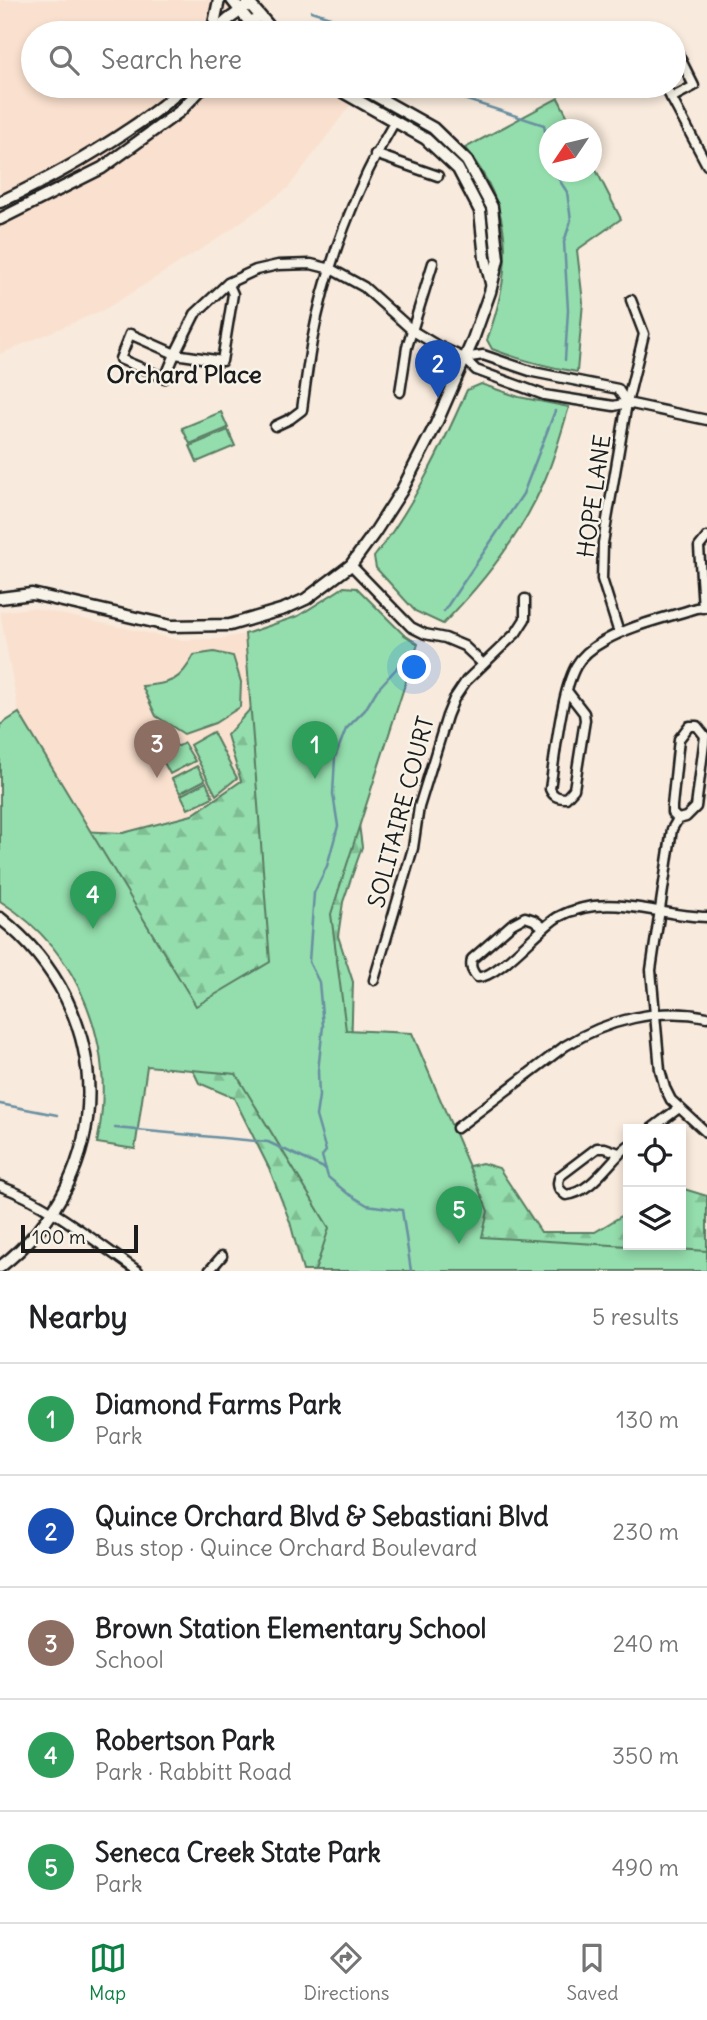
<!DOCTYPE html>
<html lang="en">
<head>
<meta charset="utf-8">
<style>
  :root { --surface:#fff; --page:#f6f6f6; --text:#202124; --muted:#757577; --line:#e0e0e0; --accent:#0b8043 }
  body { margin:0; font-family:Delius,sans-serif; background:var(--page); color:var(--text) }
  .controls { position:absolute; right:21px; bottom:21px; display:grid; overflow:hidden; border-radius:0px; box-shadow:0 4px 10px #0003 }
  .controls button { width:63px; height:63px; display:grid; place-items:center; padding:0; border:0; border-bottom:2px solid var(--line); background:var(--surface); color:var(--text); font:35px sans-serif }
  .compass { position:absolute; left:539px; top:119px; width:63px; height:63px; border-radius:50%; background:var(--surface); box-shadow:0 4px 10px #0003; rotate:235deg }
  .scale { position:absolute; left:21px; bottom:18px; width:117px; box-sizing:border-box; padding-left:7px; border:4px solid #1c1c1c; border-top:0; font-size:19px; line-height:24px; white-space:nowrap; color:#1c1c1c; -webkit-text-stroke:5px #f7f3e8; paint-order:stroke }
  .you { position:absolute; left:415px; top:668px; width:24px; height:24px; margin:-18px; border:5px solid #fff; border-radius:50%; background:#1a73e8; box-shadow:0 0 0 10px #1a73e833 }
  .badge { display:grid; place-items:center; width:46px; height:46px; border-radius:50%; background:var(--accent); color:#fff; font-size:23px; font-weight:700 }
  .pin { position:absolute; translate:-50% -58px; filter:drop-shadow(0 2px 4px #0008) }
  .pin::after { content:''; position:absolute; top:37px; width:24px; height:21px; background:inherit; clip-path:polygon(0 0,100% 0,50% 100%) }
  .list { margin:0; padding:0; list-style:none }
  h2 { display:flex; justify-content:space-between; align-items:center; height:91px; margin:0; padding:0 28px; font-size:30px }
  h2 small { font-size:23px; font-weight:400; color:var(--muted) }
  .list li { display:grid; grid-template-columns:46px 1fr auto; gap:21px; align-items:center; box-sizing:border-box; height:112px; padding:0 28px; border-top:2px solid var(--line) }
  .list b { display:block; font-size:26px; white-space:nowrap }
  .list p { margin:0; font-size:23px; white-space:nowrap; color:var(--muted) }
  .list em { font-size:23px; font-style:normal; color:var(--muted) }
  .icon { flex:none; width:38px; height:38px; fill:none; stroke:currentColor; stroke-width:2; stroke-linecap:round; stroke-linejoin:round }
  .map { position:relative; flex:none; width:707px; height:1271px; overflow:hidden }
  .search { position:absolute; background:var(--surface); box-shadow:0 4px 10px #0003; left:21px; right:21px; top:21px; height:77px; display:flex; align-items:center; gap:18px; box-sizing:border-box; padding:0 24px; border-radius:38px; color:var(--muted); font-size:26px }
  .sheet { height:651px; background:var(--surface) }
  nav { display:flex; justify-content:space-around; align-items:center; box-sizing:border-box; height:98px; border-top:2px solid var(--line); background:var(--surface); font-size:19px; color:var(--muted) }
  nav a { display:grid; justify-items:center; gap:4px }
  nav .on { color:var(--accent) }
  .map>svg:first-child { display:block }
  .built { fill:#fae0ce }
  .forest { fill:url(#forest-firs); stroke:#587c64; stroke-width:2 }
  .park { fill:#94ddac; stroke:#587c64; stroke-width:2 }
  .lines { fill:none; stroke-linecap:round; stroke-linejoin:round }
  .stream { stroke:#688fa2; stroke-width:2.5 }
  .minor-casing { stroke:#1c1c1c; stroke-width:13 }
  .tertiary-casing { stroke:#1c1c1c; stroke-width:15 }
  .minor { stroke:#f7f3e8; stroke-width:8 }
  .tertiary { stroke:#f7f3e8; stroke-width:10 }
  .labels { text-anchor:middle; stroke-width:5; stroke-linejoin:round; paint-order:stroke }
  .street-label { font-size:23px; fill:#1c1c1c; stroke:#f7f3e8 }
  .neighbourhood-label { font-size:24px; font-weight:bold; fill:#1c1c1c; stroke:#f7f3e8 }
</style>
</head>
<body>
<div class="map">
<svg width="707" height="1271" viewBox="0 0 707 1271">
  <defs>
    <pattern id="forest-firs" width="22" height="20" patternUnits="userSpaceOnUse" patternTransform="scale(1.75)"><rect width="22" height="20" fill="#94ddac"/><path d="M5 1l3.5 6h-7zM16 11l3.5 6h-7z" fill="#7fbd93"/></pattern>
  </defs>
  <rect width="100%" height="100%" fill="#f8eadc"/>
  <filter id="ink" filterUnits="userSpaceOnUse"><feTurbulence type="fractalNoise" baseFrequency=".0143" numOctaves="2"/><feDisplacementMap in="SourceGraphic" scale="14" xChannelSelector="R" yChannelSelector="G"/><feConvolveMatrix kernelMatrix="1 2 1 2 8 2 1 2 1" color-interpolation-filters="sRGB"/></filter>
  <g filter="url(#ink)">
    <g class="built">
      <polygon points="0,0 226,0 248,33 33,33 33,86 317,86 350,105 288,188 217,239 107,308 0,354"/>
      <polygon points="32,608 179,640 220,639 245,634 270,962 185,986 19,713 0,612"/>
    </g>
    <polygon class="forest" points="277,679 354,787 362,847 343,902 338,936 353,982 351,1052 443,1172 482,1163 499,1168 541,1232 595,1232 628,1212 628,1245 681,1245 681,1188 707,1196 707,1271 303,1271 290,1222 269,1168 234,1098 199,1083 80,831 123,833 192,815 241,781 227,735"/>
    <g class="park">
      <path d="M558,98L574,129L550,130V172H592V162L621,219L577,250L583,302L577,372C548,367 520,360 492,349L487,340C513,269 515,209 465,148Z"/>
      <path d="M481,384L519,397L569,407C561,433 554,460 543,484C520,537 483,583 443,624L415,611L376,568L374,557C413,507 442,447 467,390Z"/>
      <polygon points="221,412 228,428 190,444 182,428"/>
      <polygon points="228,430 235,446 197,462 190,446"/>
      <path d="M344,587L357,588L403,634L418,644L331,914L346,1030L412,1033L488,1211L482,1237L707,1251V1271H315L329,1228L236,1074L147,1066L135,1149L97,1143C117,1050 83,953 0,901V725L19,713L196,1006L270,962L245,634L298,616Z"/>
      <path d="M214,652L233,656L241,682L240,707L215,723L184,734L156,716L142,686C171,683 180,682 194,655Z"/>
      <polygon points="213,732 237,778 216,795 190,745"/>
      <polygon points="163,735 169,744 179,746 184,743 195,761 170,774 152,740"/>
      <polygon points="197,766 205,780 180,793 172,779"/>
      <polygon points="206,782 213,797 188,809 181,795"/>
    </g>
    <g class="lines">
      <g class="stream">
        <polyline points="311,11 330,17 340,33"/>
        <polyline points="438,86 464,99 544,125 550,160"/>
        <polyline points="554,172 567,192 571,220 564,242 568,310 565,360"/>
        <polyline points="444,611 523,494 555,411"/>
        <polyline points="408,651 396,669 377,690 365,710 346,729 335,757 333,794 338,826 327,866 314,893 309,962 319,982 323,1026 318,1071 319,1096 316,1116 326,1151 322,1156 328,1177 347,1193 367,1205 402,1210 411,1271"/>
        <polyline points="0,1104 57,1115"/>
        <polyline points="115,1128 268,1142 326,1169"/>
      </g>
      <defs>
        <g id="minor">
          <polyline points="665,86 707,165"/>
          <polyline points="671,98 694,86 677,52 674,54"/>
          <polyline points="375,154 438,176"/>
          <polyline points="228,283 233,294 222,361 175,354 195,314 228,283 256,270 278,265 311,264 331,269 364,287 413,331 438,346 464,358 476,370 544,395 614,406 627,403 707,420"/>
          <polygon points="130,334 175,354 165,378 120,359"/>
          <polyline points="464,358 483,355 533,372 618,389 627,403"/>
          <polyline points="400,392 407,347 433,263"/>
          <path d="M275,426L290,419L302,410C305,387 308,364 312,341C326,266 356,186 395,121"/>
          <polyline points="351,565 411,627 425,634 445,638 464,646 483,664"/>
          <polyline points="703,608 699,547 707,537"/>
          <polyline points="619,633 602,579 603,543 627,403 644,334 631,300"/>
          <path d="M567,691L584,713L585,720L574,789L566,798C557,798 553,796 550,789C555,756 561,693 576,666C582,655 593,647 604,641C631,625 666,618 696,608L707,607"/>
          <polyline points="678,819 672,813 672,806 679,739 689,726 697,726 705,736 696,807 686,817 678,819 672,829 651,970 660,1070 665,1088 671,1100 707,1133"/>
          <path d="M543,927L534,920L525,917L512,924L472,959C470,967 472,971 477,977C496,980 540,927 558,917C606,891 657,916 707,917"/>
          <polyline points="374,980 413,848 419,807 447,716 454,699 466,681 516,633 525,619 525,599"/>
          <path d="M457,1128L565,1046C607,1020 658,1007 707,1017"/>
          <polyline points="651,1129 679,1108"/>
          <path d="M619,1153L605,1148H597L560,1176C556,1185 558,1189 566,1195C593,1192 609,1161 628,1146"/>
          <path d="M0,1186C50,1204 94,1241 138,1271"/>
          <polyline points="209,1271 222,1256"/>
        </g>
        <g id="tertiary">
          <polyline points="232,0 258,33"/>
          <polyline points="248,2 275,33"/>
          <polyline points="212,33 219,0"/>
          <polyline points="213,33 229,19 250,4"/>
          <polyline points="238,33 254,21"/>
          <polyline points="332,86 426,139 458,169 480,211 485,258 491,283"/>
          <path d="M0,202C45,181 87,158 128,130C148,117 168,103 184,86"/>
          <polyline points="0,219 102,168 179,112 204,86"/>
          <polyline points="0,598 32,594 171,626 230,625 284,609 306,599 351,565 375,532 402,490 436,424 472,342 490,292 498,259 492,207 467,161 433,128 358,86"/>
          <path d="M0,918C117,1010 119,1175 0,1267"/>
        </g>
      </defs>
      <use href="#minor" class="minor-casing"/>
      <use href="#tertiary" class="tertiary-casing"/>
      <use href="#minor" class="minor"/>
      <use href="#tertiary" class="tertiary"/>
    </g>
  </g>
  <g class="labels">
    <g class="street-label">
      <text transform="translate(594 496) rotate(-82)" y="8">HOPE LANE</text>
      <text transform="translate(401 812) rotate(-75)" y="8">SOLITAIRE COURT</text>
    </g>
    <g class="neighbourhood-label">
      <text x="184" y="383">Orchard Place</text>
    </g>
  </g>
</svg>
<div class="controls">
<button><svg class="icon" aria-label="locate" viewBox="0 0 24 24"><circle cx="12" cy="12" r="6"/><path d="M12 2v4M12 18v4M2 12h4M18 12h4"/></svg></button>
<button><svg class="icon" aria-label="layers" viewBox="0 0 24 24"><path d="M12 4l9 5-9 5-9-5zM3 14l9 5 9-5"/></svg></button>
</div>
<svg class="compass" viewBox="-18 -18 36 36"><path d="M0-13l5 13h-10z" fill="#e53935"/><path d="M0 13l5-13h-10z" fill="#757577"/></svg>
<div class="scale">100 m</div>
<div class="you"></div>
<div class="pin badge" style="left:315px;top:779px;background:#2e9e5b">1</div>
<div class="pin badge" style="left:438px;top:398px;background:#1a4fb4">2</div>
<div class="pin badge" style="left:157px;top:778px;background:#8d6e63">3</div>
<div class="pin badge" style="left:93px;top:929px;background:#2e9e5b">4</div>
<div class="pin badge" style="left:459px;top:1244px;background:#2e9e5b">5</div>
<div class="search"><svg class="icon" aria-label="search" viewBox="0 0 24 24"><circle cx="10" cy="10" r="6"/><path d="M15 15l6 6"/></svg>Search here</div>
</div>
<section class="sheet">
<h2>Nearby<small>5 results</small></h2>
<ul class="list">
<li><span class="badge" style="background:#2e9e5b">1</span><div><b>Diamond Farms Park</b><p>Park</p></div><em>130 m</em></li>
<li><span class="badge" style="background:#1a4fb4">2</span><div><b>Quince Orchard Blvd &amp; Sebastiani Blvd</b><p>Bus stop · Quince Orchard Boulevard</p></div><em>230 m</em></li>
<li><span class="badge" style="background:#8d6e63">3</span><div><b>Brown Station Elementary School</b><p>School</p></div><em>240 m</em></li>
<li><span class="badge" style="background:#2e9e5b">4</span><div><b>Robertson Park</b><p>Park · Rabbitt Road</p></div><em>350 m</em></li>
<li><span class="badge" style="background:#2e9e5b">5</span><div><b>Seneca Creek State Park</b><p>Park</p></div><em>490 m</em></li>
</ul>
</section>
<nav>
<a class="on"><svg class="icon" aria-label="map" viewBox="0 0 24 24"><path d="M3 6l6-2 6 2 6-2v14l-6 2-6-2-6 2zM9 4v14M15 6v14"/></svg>Map</a>
<a><svg class="icon" aria-label="directions" viewBox="0 0 24 24"><path d="M12 3l9 9-9 9-9-9zM9 14v-3h6M13 9l2 2-2 2"/></svg>Directions</a>
<a><svg class="icon" aria-label="saved" viewBox="0 0 24 24"><path d="M7 4h10v16l-5-4-5 4z"/></svg>Saved</a>
</nav>
</body>
</html>
